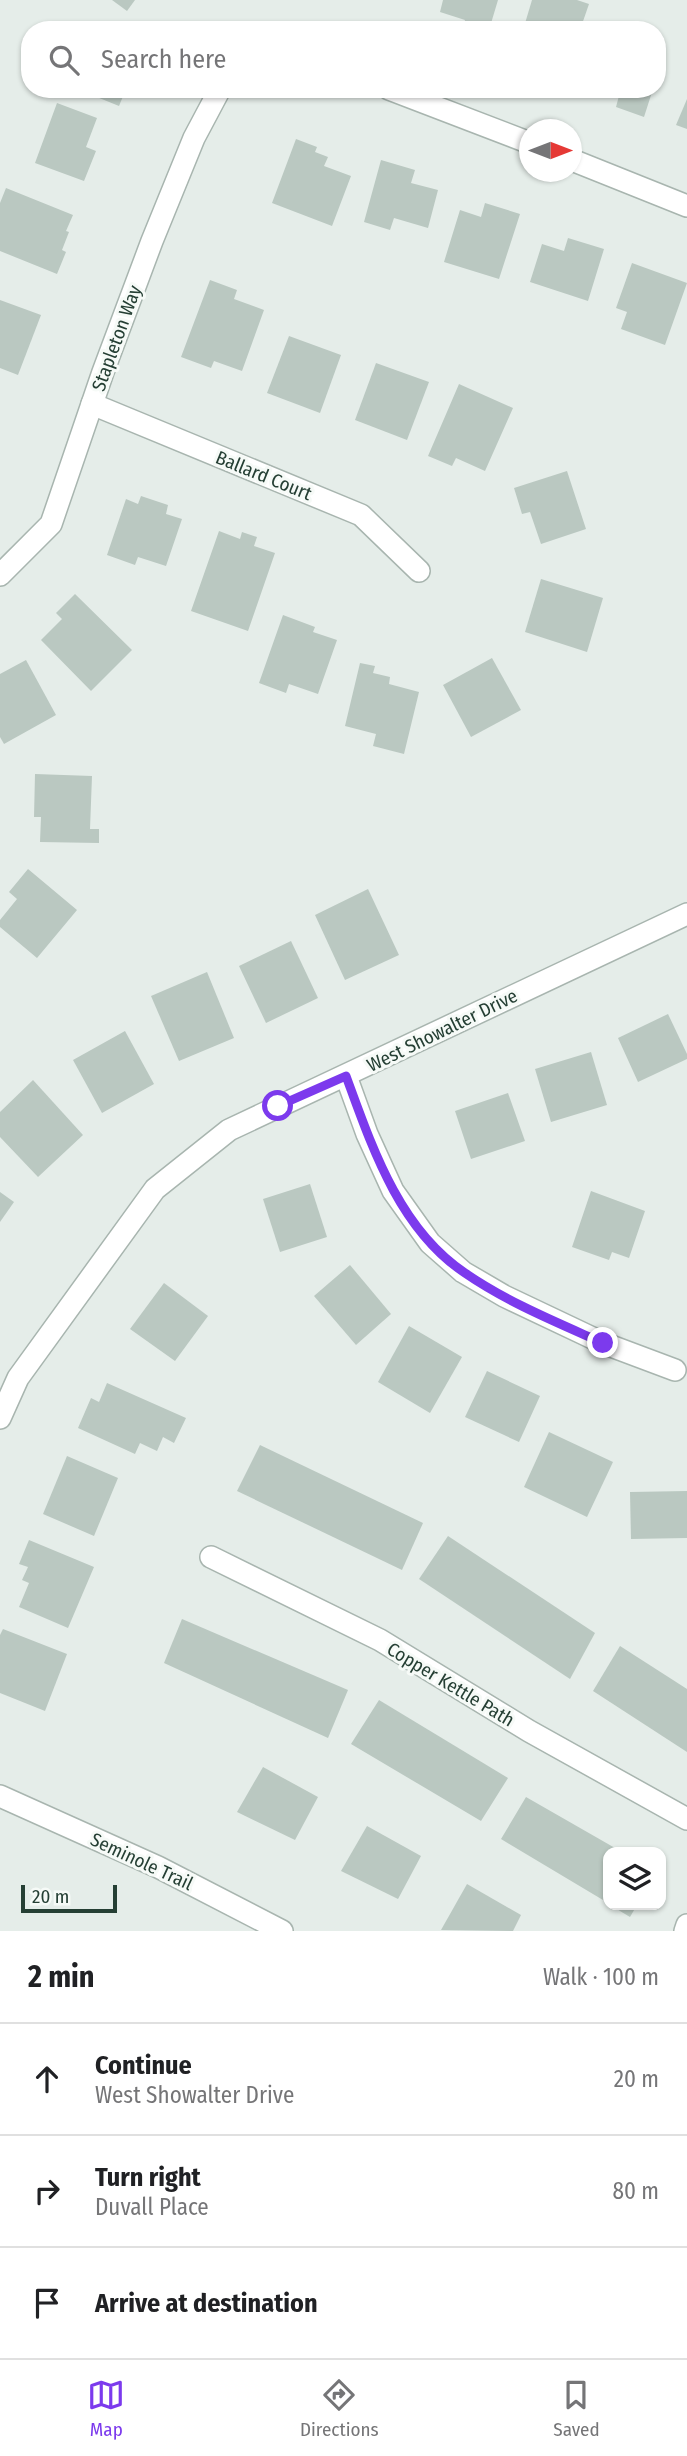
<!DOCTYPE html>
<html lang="en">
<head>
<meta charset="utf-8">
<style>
  :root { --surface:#fff; --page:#f2f2f2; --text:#202124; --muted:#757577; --line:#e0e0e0; --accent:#7c3aed }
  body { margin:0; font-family:"Fira Sans Condensed",sans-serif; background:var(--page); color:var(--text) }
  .controls { position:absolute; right:21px; bottom:21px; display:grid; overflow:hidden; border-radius:14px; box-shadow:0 2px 5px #0004 }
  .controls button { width:63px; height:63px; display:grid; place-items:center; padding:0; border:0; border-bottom:2px solid var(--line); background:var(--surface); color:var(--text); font:35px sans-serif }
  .compass { position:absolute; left:519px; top:119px; width:63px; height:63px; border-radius:50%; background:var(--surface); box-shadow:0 2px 5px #0004; rotate:90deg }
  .scale { position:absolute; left:21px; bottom:18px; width:96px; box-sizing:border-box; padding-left:7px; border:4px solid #253f34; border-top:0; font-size:19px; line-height:24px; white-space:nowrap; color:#253f34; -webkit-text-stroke:5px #f6faf7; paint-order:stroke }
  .stop { position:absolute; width:21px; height:21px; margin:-16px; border:5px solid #7c3aed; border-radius:50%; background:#fff }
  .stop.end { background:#7c3aed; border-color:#fff; box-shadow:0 2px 7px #0008 }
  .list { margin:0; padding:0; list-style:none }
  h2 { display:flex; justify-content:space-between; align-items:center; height:91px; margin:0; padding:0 28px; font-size:30px }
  h2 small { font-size:23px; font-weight:400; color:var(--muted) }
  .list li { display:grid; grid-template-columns:46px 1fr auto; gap:21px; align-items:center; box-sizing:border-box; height:112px; padding:0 28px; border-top:2px solid var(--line) }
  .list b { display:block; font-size:26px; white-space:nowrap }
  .list p { margin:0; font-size:23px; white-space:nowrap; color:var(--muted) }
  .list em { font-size:23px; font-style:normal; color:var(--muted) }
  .icon { flex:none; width:38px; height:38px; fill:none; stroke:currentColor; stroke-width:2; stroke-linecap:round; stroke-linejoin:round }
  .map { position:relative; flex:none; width:687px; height:1931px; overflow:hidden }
  .search { position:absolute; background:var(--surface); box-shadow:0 2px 5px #0004; left:21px; right:21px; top:21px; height:77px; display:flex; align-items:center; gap:18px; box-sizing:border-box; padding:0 24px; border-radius:28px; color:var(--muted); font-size:26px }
  .sheet { height:427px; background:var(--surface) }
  nav { display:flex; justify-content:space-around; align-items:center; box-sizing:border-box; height:98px; border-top:2px solid var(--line); background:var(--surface); font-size:19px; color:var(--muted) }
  nav a { display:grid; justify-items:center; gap:4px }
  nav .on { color:var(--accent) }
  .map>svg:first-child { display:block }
  .building { fill:#bac8c1 }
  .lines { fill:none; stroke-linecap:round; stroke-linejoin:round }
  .street-casing { stroke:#a8b5af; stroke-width:24 }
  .street { stroke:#fff; stroke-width:21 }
  .route { stroke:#7c3aed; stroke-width:9 }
  .labels { text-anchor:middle; stroke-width:6; stroke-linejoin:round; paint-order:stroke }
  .street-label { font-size:19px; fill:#253f34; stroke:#f6faf7 }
</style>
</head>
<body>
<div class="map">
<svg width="687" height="1931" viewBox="0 0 687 1931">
  <rect width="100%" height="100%" fill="#e5ede9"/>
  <g class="building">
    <polygon points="112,0 135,0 127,11"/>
    <polygon points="443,0 498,0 489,30 462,30 465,20 440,12"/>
    <polygon points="532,0 577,0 589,4 580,30 523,30"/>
    <polygon points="77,89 126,89 119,106"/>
    <polygon points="653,89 644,117 616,107 620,92 615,89"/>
    <polygon points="687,99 687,129 676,125"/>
    <polygon points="57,103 97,118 86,147 96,151 84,181 35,163"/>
    <polygon points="296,139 317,147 315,152 328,157 324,166 351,176 332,226 272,203"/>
    <polygon points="381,160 415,170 411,183 438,190 428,228 394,218 390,230 364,222"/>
    <polygon points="6,188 73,215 66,231 69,232 62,250 66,252 57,274 0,251 0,203"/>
    <polygon points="485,203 520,214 499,279 444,262 460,210 481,217"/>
    <polygon points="568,238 604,249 588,301 530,282 542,244 564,251"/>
    <polygon points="632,263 687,283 665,345 621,329 627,312 616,308"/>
    <polygon points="210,280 237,290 234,299 264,310 242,371 214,361 211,368 181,357"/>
    <polygon points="0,300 41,315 18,375 0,368"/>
    <polygon points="289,336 341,355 320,413 267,393"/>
    <polygon points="376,363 429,382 407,440 355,420"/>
    <polygon points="459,384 513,408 485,471 456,458 452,466 428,456"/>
    <polygon points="567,471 586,529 541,544 530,512 522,514 514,488"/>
    <polygon points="141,496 168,505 166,514 182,519 166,566 138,557 135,565 107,555 126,499 138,504"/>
    <polygon points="219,531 240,539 242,532 257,537 254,546 275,553 248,631 191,611"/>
    <polygon points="541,579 603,598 587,652 525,632"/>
    <polygon points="75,594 132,650 91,691 41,640 62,619 56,613"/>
    <polygon points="283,615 315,627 313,632 337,640 318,694 289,684 286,693 259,683"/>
    <polygon points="492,658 521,710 471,737 443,685"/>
    <polygon points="26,660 56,715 4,744 0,737 0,674"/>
    <polygon points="360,663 375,666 373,673 390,677 389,684 419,692 404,754 373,746 376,734 345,726"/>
    <polygon points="35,774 92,776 90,829 99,829 99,843 40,842 41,817 34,817"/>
    <polygon points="28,869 77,910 37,958 0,927 0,920 17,899 9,892"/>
    <polygon points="368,889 399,955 345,980 315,915"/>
    <polygon points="291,941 318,998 266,1023 239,966"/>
    <polygon points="207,972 234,1038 179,1061 151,996"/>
    <polygon points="668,1014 687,1054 687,1059 638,1082 618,1038"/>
    <polygon points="125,1031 154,1084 102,1113 73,1060"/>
    <polygon points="591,1052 607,1105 551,1122 535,1069"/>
    <polygon points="33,1080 83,1135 38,1177 0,1137 0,1112"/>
    <polygon points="508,1093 525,1141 471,1159 455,1111"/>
    <polygon points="310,1184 327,1237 280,1252 263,1199"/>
    <polygon points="591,1191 645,1211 629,1258 612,1252 609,1260 572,1247"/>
    <polygon points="0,1192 14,1202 0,1222"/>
    <polygon points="350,1265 391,1314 356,1345 314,1296"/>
    <polygon points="164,1283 208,1316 175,1361 130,1329"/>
    <polygon points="409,1326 462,1357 430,1413 378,1382"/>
    <polygon points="487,1371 540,1396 519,1442 465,1417"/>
    <polygon points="107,1383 186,1418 174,1443 163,1437 157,1451 140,1443 135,1454 78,1428 91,1398 99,1402"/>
    <polygon points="549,1432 613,1462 587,1517 524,1487"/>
    <polygon points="260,1445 423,1523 402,1570 237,1491"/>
    <polygon points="67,1456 118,1478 94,1536 43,1514"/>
    <polygon points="687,1491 687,1538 631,1539 630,1492"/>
    <polygon points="448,1536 595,1633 570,1679 419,1579"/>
    <polygon points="29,1540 94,1567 68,1628 19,1607 29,1583 22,1580 28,1567 19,1564"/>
    <polygon points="182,1619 348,1690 328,1738 164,1663"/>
    <polygon points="3,1629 67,1654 45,1711 0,1693 0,1635"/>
    <polygon points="620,1646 687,1689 687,1752 593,1691"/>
    <polygon points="379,1700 508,1778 481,1821 351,1744"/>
    <polygon points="263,1767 318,1797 295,1840 237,1812"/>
    <polygon points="526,1797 622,1852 608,1852 608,1903 501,1839"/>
    <polygon points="367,1826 421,1856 398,1899 341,1871"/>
    <polygon points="467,1884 521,1915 513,1931 441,1930"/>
    <polygon points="610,1905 637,1905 630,1917"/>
  </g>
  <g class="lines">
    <defs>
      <g id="street">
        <polyline points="389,89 530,143"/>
        <polyline points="572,160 687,206"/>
        <polyline points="92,404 361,515 419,571"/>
        <polyline points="0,575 51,524 103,372 152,241 194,138 220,89"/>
        <polyline points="346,1076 367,1134 393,1191 430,1243 463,1272 504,1296 603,1343 675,1370"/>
        <polyline points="0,1418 18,1378 155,1189 229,1130 687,914"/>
        <polyline points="211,1557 380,1640 529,1731 687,1819"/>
        <polyline points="0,1796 158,1867 282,1931"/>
        <polyline points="685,1931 687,1925"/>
      </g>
    </defs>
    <use href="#street" class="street-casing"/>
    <use href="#street" class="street"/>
  </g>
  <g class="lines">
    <path class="route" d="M278,1106L346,1076C372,1147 399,1229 465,1273C507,1302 556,1322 603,1343"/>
  </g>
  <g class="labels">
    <g class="street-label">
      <text transform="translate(116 338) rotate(-70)" y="7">Stapleton Way</text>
      <text transform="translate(264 475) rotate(22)" y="7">Ballard Court</text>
      <text transform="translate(442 1030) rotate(-26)" y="7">West Showalter Drive</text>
      <text transform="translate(451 1684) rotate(31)" y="7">Copper Kettle Path</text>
      <text transform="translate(142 1861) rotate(25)" y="7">Seminole Trail</text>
    </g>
  </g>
</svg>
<div class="controls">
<button><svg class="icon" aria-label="layers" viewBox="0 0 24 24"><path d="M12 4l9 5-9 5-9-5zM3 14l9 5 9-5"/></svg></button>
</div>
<svg class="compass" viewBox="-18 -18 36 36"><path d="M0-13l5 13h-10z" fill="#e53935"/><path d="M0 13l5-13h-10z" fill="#757577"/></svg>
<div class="scale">20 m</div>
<div class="stop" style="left:278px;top:1106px"></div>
<div class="stop end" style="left:603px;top:1343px"></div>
<div class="search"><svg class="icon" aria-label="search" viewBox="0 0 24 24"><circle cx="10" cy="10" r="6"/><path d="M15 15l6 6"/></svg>Search here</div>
</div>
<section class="sheet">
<h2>2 min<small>Walk · 100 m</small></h2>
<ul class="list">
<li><svg class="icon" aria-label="ahead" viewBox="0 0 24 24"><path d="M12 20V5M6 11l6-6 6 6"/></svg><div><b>Continue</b><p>West Showalter Drive</p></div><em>20 m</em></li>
<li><svg class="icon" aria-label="right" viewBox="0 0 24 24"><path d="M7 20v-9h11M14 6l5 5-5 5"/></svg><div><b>Turn right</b><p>Duvall Place</p></div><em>80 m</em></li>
<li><svg class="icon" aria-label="arrive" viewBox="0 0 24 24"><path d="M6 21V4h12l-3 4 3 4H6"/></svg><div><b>Arrive at destination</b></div></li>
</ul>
</section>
<nav>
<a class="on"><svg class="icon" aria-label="map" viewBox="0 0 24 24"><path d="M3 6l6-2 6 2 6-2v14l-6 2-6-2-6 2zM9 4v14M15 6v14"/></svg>Map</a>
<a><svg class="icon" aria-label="directions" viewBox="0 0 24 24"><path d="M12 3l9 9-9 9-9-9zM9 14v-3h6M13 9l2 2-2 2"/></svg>Directions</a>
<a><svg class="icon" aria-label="saved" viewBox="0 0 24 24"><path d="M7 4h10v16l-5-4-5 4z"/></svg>Saved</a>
</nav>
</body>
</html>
